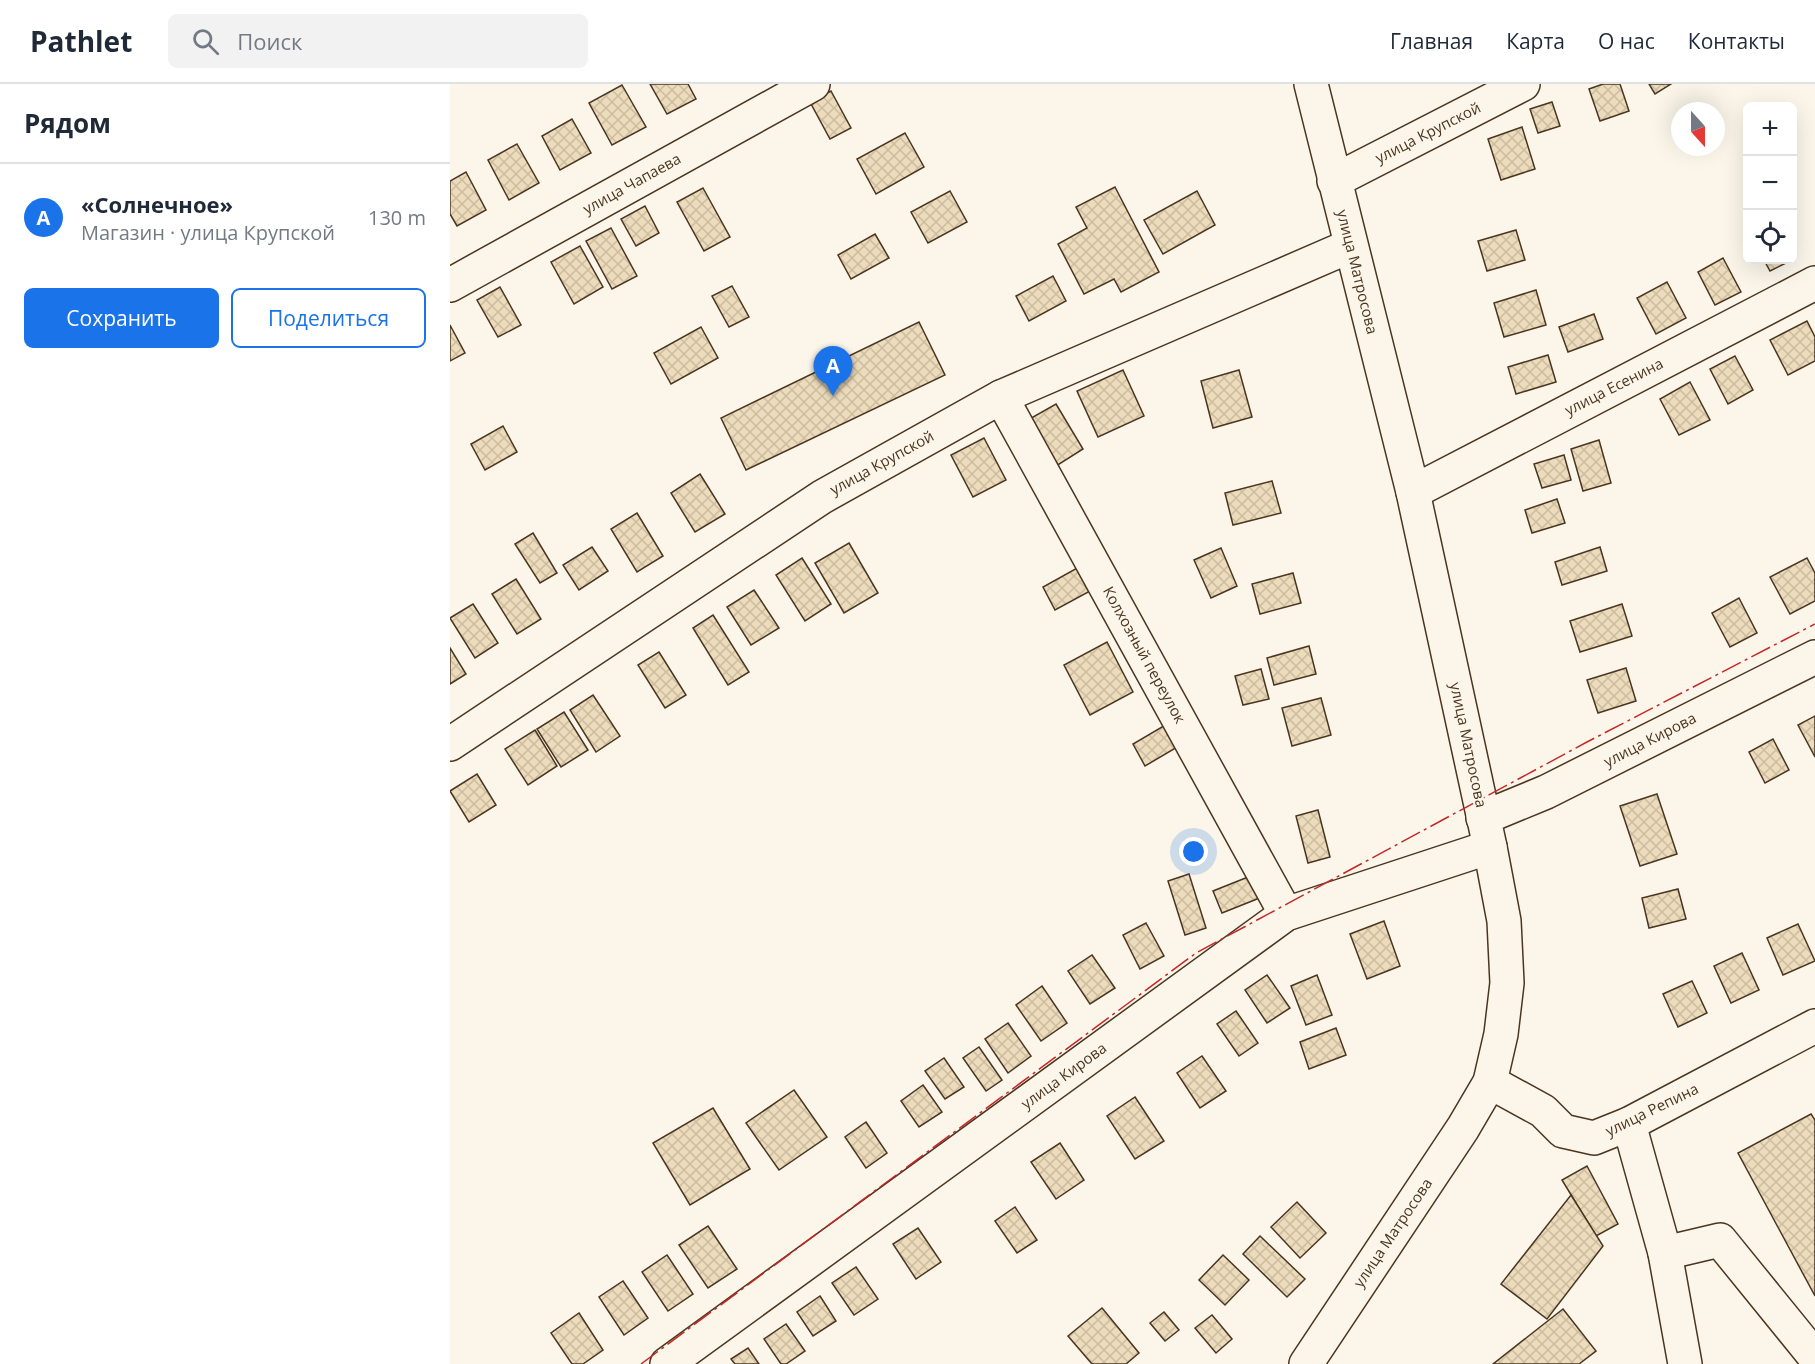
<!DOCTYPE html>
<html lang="ru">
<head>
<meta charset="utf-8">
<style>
  :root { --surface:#fff; --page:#f2f2f3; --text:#1f2937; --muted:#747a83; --line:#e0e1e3; --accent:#1a73e8 }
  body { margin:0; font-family:"Open Sans",sans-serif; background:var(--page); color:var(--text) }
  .controls { position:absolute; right:18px; top:18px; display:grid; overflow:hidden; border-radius:9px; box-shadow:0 6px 24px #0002 }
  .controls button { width:54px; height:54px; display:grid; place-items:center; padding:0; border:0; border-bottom:2px solid var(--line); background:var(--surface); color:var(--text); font:30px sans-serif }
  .compass { position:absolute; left:1221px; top:18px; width:54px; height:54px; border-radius:50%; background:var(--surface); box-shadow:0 6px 24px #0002; rotate:159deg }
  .you { position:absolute; left:744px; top:768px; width:21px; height:21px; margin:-15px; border:4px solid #fff; border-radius:50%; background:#1a73e8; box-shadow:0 0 0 9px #1a73e833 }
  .badge { display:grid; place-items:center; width:39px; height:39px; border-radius:50%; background:var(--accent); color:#fff; font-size:20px; font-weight:700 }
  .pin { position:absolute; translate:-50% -50px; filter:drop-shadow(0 2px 3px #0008) }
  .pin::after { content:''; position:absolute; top:32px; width:21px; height:18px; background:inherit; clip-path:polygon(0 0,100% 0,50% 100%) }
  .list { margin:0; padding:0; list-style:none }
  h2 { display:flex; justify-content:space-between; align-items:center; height:78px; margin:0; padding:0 24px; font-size:26px }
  h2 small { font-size:20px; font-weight:400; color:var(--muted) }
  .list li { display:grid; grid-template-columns:39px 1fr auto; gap:18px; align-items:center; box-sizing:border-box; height:108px; padding:0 24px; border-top:2px solid var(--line) }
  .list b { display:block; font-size:22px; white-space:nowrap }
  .list p { margin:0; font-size:20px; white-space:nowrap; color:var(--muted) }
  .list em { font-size:20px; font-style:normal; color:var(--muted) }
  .actions { display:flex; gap:12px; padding:18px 24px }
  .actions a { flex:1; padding:14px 0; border:2px solid var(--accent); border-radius:9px; text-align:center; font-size:21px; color:var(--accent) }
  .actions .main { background:var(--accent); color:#fff }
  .icon { flex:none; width:33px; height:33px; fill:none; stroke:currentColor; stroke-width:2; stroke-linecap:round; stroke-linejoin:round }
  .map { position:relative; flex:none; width:1365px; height:1280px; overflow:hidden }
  header { display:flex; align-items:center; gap:36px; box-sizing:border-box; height:84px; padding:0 30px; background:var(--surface); border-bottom:2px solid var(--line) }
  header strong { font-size:28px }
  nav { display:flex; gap:33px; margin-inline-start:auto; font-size:21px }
  .search { width:420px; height:54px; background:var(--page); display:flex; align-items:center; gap:15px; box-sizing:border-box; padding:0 21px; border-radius:9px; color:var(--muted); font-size:22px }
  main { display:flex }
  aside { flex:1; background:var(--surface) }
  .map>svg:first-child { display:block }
  .building { fill:url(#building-cross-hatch); stroke:#4a3520; stroke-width:1.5 }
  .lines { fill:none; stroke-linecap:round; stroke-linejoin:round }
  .minor-casing { stroke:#4a3520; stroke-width:36 }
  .major-casing { stroke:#4a3520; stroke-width:36 }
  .minor { stroke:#fbf6e9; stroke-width:33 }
  .major { stroke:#fbf6e9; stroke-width:33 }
  .power { stroke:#c62828; stroke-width:1.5; stroke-dasharray:21 4.5 3 4.5; stroke-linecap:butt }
  .labels { text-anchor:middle; stroke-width:4.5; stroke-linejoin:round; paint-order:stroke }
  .street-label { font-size:15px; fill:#4a3520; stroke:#fbf6e9 }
</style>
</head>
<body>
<header>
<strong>Pathlet</strong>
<div class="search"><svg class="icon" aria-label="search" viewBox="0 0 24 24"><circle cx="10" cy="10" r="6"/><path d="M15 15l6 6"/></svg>Поиск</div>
<nav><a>Главная</a><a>Карта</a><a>О нас</a><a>Контакты</a></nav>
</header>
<main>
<aside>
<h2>Рядом<small></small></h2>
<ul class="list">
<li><span class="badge">A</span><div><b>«Солнечное»</b><p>Магазин · улица Крупской</p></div><em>130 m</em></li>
</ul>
<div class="actions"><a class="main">Сохранить</a><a>Поделиться</a></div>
</aside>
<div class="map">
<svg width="1365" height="1280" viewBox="0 0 1365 1280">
  <defs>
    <pattern id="building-cross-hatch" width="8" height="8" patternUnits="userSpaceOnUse" patternTransform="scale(1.5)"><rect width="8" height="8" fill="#ecdcbc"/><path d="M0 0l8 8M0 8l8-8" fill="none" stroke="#ccbda1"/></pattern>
  </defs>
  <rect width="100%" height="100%" fill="#fbf6e9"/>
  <g class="building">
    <polygon points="200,0 238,0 246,15 217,30"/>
    <polygon points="1153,0 1170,0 1179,27 1150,37 1139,5"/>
    <polygon points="1199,0 1221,0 1205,10"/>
    <polygon points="172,1 196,43 162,61 139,19"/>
    <polygon points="381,7 401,44 380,55 360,18"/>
    <polygon points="1102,18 1110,42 1088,49 1080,25"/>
    <polygon points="122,35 141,69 110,86 92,52"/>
    <polygon points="1072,43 1085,85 1051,96 1038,55"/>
    <polygon points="455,49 474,83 426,110 407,75"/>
    <polygon points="67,60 89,99 59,116 38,76"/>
    <polygon points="16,88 36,126 7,142 0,130 0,97"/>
    <polygon points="665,103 709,188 671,208 664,195 634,210 608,160 637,144 626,123"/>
    <polygon points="253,104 280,153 254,167 227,118"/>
    <polygon points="500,107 517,138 478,159 461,128"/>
    <polygon points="747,107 765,141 713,170 694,136"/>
    <polygon points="195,122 209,149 186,162 171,135"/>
    <polygon points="161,144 187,192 162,205 136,157"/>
    <polygon points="1066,146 1075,176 1037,187 1028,157"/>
    <polygon points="425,150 439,174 401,195 388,171"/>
    <polygon points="130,162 153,203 124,220 101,178"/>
    <polygon points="1273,174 1291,208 1265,221 1248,188"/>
    <polygon points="1314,176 1342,176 1320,187"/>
    <polygon points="603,192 616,217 579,237 566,212"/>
    <polygon points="1217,198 1236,234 1206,250 1187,214"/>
    <polygon points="282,202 299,233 279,243 262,212"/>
    <polygon points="50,203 71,241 48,253 27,216"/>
    <polygon points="1086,206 1096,241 1054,253 1044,219"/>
    <polygon points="1144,230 1153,255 1118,268 1109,243"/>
    <polygon points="1357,237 1365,253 1365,277 1338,291 1320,256"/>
    <polygon points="469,238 495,291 296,386 271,334"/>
    <polygon points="0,241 15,269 0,277"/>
    <polygon points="251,243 268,274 221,300 204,269"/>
    <polygon points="1098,271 1106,298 1066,310 1058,283"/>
    <polygon points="1285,272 1303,306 1278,320 1260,285"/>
    <polygon points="673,286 694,332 648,353 627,307"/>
    <polygon points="789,286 802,333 763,344 751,297"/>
    <polygon points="1240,298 1260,336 1229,351 1210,315"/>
    <polygon points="606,320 633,365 603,384 576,337"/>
    <polygon points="53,342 67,368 35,386 21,360"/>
    <polygon points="534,354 556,396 523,413 501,371"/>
    <polygon points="1149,356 1161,399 1133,407 1121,365"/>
    <polygon points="1114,371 1121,396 1092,404 1084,380"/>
    <polygon points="250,390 275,430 245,448 221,409"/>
    <polygon points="822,397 831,429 783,441 775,409"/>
    <polygon points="1107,415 1115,439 1082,449 1075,426"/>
    <polygon points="187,429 213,472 187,488 161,445"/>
    <polygon points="83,449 107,489 90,499 65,460"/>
    <polygon points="399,459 428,509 394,529 365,479"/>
    <polygon points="142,463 158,487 129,506 113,481"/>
    <polygon points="1150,463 1157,487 1112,501 1105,478"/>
    <polygon points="771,464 787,502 761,514 744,476"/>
    <polygon points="352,474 381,520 355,537 326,491"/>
    <polygon points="1357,474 1365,489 1365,517 1340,530 1320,493"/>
    <polygon points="629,483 642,506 605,526 593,503"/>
    <polygon points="843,489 851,519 810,530 802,500"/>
    <polygon points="66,495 91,535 67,550 42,510"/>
    <polygon points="304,506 329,544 301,561 277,523"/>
    <polygon points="1289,514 1307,549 1280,563 1262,529"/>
    <polygon points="23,520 48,559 25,574 0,534"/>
    <polygon points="1172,520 1182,552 1130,568 1120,537"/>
    <polygon points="263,531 299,588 278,601 243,544"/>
    <polygon points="657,558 683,608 640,631 614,581"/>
    <polygon points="859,562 866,590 824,601 817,574"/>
    <polygon points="0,564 16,590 0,600"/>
    <polygon points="209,568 236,611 215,624 188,581"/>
    <polygon points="1176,584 1186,617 1148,629 1137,596"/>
    <polygon points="811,585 819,615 793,621 785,592"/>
    <polygon points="143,611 170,652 146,668 120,626"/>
    <polygon points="871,614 881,651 842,662 832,624"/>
    <polygon points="114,628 138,666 111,683 87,645"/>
    <polygon points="1365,632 1365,673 1348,641"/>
    <polygon points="717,640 729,662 695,682 683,660"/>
    <polygon points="85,646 107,682 78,701 55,665"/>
    <polygon points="1323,655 1339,686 1315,699 1299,668"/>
    <polygon points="27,690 46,721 19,738 0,707"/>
    <polygon points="1207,710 1227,770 1190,782 1170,722"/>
    <polygon points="868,726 880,773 858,779 846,732"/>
    <polygon points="739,790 756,844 735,851 718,797"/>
    <polygon points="803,791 812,813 772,829 763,807"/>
    <polygon points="1228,805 1236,835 1199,844 1192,814"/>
    <polygon points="934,837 950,882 917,895 900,850"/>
    <polygon points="696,839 714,872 690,885 673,851"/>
    <polygon points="1348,840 1365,877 1333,891 1317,854"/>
    <polygon points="1292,869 1309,906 1281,919 1264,882"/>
    <polygon points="642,871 665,904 640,920 618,887"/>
    <polygon points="817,891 840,924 817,939 795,906"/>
    <polygon points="867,891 882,931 856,941 841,902"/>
    <polygon points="1242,897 1257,929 1228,943 1213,910"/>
    <polygon points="592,902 617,939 591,957 566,921"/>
    <polygon points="786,927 808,959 789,972 767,940"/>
    <polygon points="558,939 581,972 558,989 535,955"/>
    <polygon points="886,944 896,971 859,985 850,958"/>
    <polygon points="529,963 552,996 536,1007 513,974"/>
    <polygon points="752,972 776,1007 750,1024 727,989"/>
    <polygon points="494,974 514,1003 495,1015 475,987"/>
    <polygon points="473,1001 492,1028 469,1043 451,1017"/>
    <polygon points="344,1006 377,1053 329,1086 296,1039"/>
    <polygon points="685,1013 714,1057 685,1075 657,1032"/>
    <polygon points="263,1024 300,1085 240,1121 203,1059"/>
    <polygon points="1361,1030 1365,1036 1365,1212 1288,1069"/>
    <polygon points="416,1038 437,1069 416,1084 395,1053"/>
    <polygon points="610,1059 634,1096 606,1115 581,1078"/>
    <polygon points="1137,1082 1168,1140 1146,1152 1112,1096"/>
    <polygon points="1121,1111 1153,1162 1097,1235 1051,1200"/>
    <polygon points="847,1118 876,1149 850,1174 821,1143"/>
    <polygon points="565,1123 587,1156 567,1169 545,1137"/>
    <polygon points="258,1142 287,1185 258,1204 229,1161"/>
    <polygon points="468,1144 491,1178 466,1195 443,1160"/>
    <polygon points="810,1152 855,1195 837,1213 793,1170"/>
    <polygon points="217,1171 243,1210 218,1227 192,1188"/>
    <polygon points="773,1171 799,1196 775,1221 749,1196"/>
    <polygon points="406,1183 428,1215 404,1231 382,1199"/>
    <polygon points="173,1197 198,1234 174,1251 149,1213"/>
    <polygon points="370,1212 386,1237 363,1252 347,1228"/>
    <polygon points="652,1224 689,1269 676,1280 642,1280 618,1252"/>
    <polygon points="1113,1225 1146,1267 1129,1280 1043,1280"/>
    <polygon points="714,1228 729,1246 715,1257 700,1239"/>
    <polygon points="129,1229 153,1266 133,1280 122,1280 101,1249"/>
    <polygon points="762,1231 782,1255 766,1269 745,1244"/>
    <polygon points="336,1240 355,1267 336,1280 331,1280 314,1255"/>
    <polygon points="298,1264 309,1280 285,1280 281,1275"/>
  </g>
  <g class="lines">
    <defs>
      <g id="minor">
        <polyline points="884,97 1073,0"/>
        <polyline points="0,201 363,0"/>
        <polyline points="551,313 836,830"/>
        <polyline points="963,408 1365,199"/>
        <polyline points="0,660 372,413 551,313 900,162"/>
        <polyline points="1033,734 1096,708 1365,573"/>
        <polyline points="1040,998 1093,1027 1113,1047 1144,1054 1179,1040 1365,942"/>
        <polyline points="1179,1040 1215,1169 1235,1280"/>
        <polyline points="1215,1169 1270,1156 1365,1273"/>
        <polyline points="217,1280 836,830 1040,763"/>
      </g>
      <polyline id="major" points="856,1280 1013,1044 1040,998 1051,950 1057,899 1054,837 1040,763 963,408 861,0"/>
    </defs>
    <use href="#minor" class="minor-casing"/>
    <use href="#major" class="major-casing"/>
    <use href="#minor" class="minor"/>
    <use href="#major" class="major"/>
    <polyline class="power" points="191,1280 746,869 1137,658 1365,540"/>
  </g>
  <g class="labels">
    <g class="street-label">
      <text transform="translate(978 49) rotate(-27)" y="5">улица Крупской</text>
      <text transform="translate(182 100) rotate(-29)" y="5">улица Чапаева</text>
      <text transform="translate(907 188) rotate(76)" y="5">улица Матросова</text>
      <text transform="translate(1164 303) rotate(-27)" y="5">улица Есенина</text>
      <text transform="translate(432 379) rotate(-29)" y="5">улица Крупской</text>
      <text transform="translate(694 571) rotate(61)" y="5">Колхозный переулок</text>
      <text transform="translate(1200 656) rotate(-27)" y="5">улица Кирова</text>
      <text transform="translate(1018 661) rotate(78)" y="5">улица Матросова</text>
      <text transform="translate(614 992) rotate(-36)" y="5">улица Кирова</text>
      <text transform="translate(1202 1026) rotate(-26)" y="5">улица Репина</text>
      <text transform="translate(943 1149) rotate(-56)" y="5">улица Матросова</text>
    </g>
  </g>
</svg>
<div class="controls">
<button>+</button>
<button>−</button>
<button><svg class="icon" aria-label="locate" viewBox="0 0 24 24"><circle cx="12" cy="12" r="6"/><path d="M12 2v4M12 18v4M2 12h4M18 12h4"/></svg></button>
</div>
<svg class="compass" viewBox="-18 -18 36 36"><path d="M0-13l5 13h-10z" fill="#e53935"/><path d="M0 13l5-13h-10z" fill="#747a83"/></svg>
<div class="you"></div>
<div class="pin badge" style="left:383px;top:312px">A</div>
</div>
</main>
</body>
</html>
